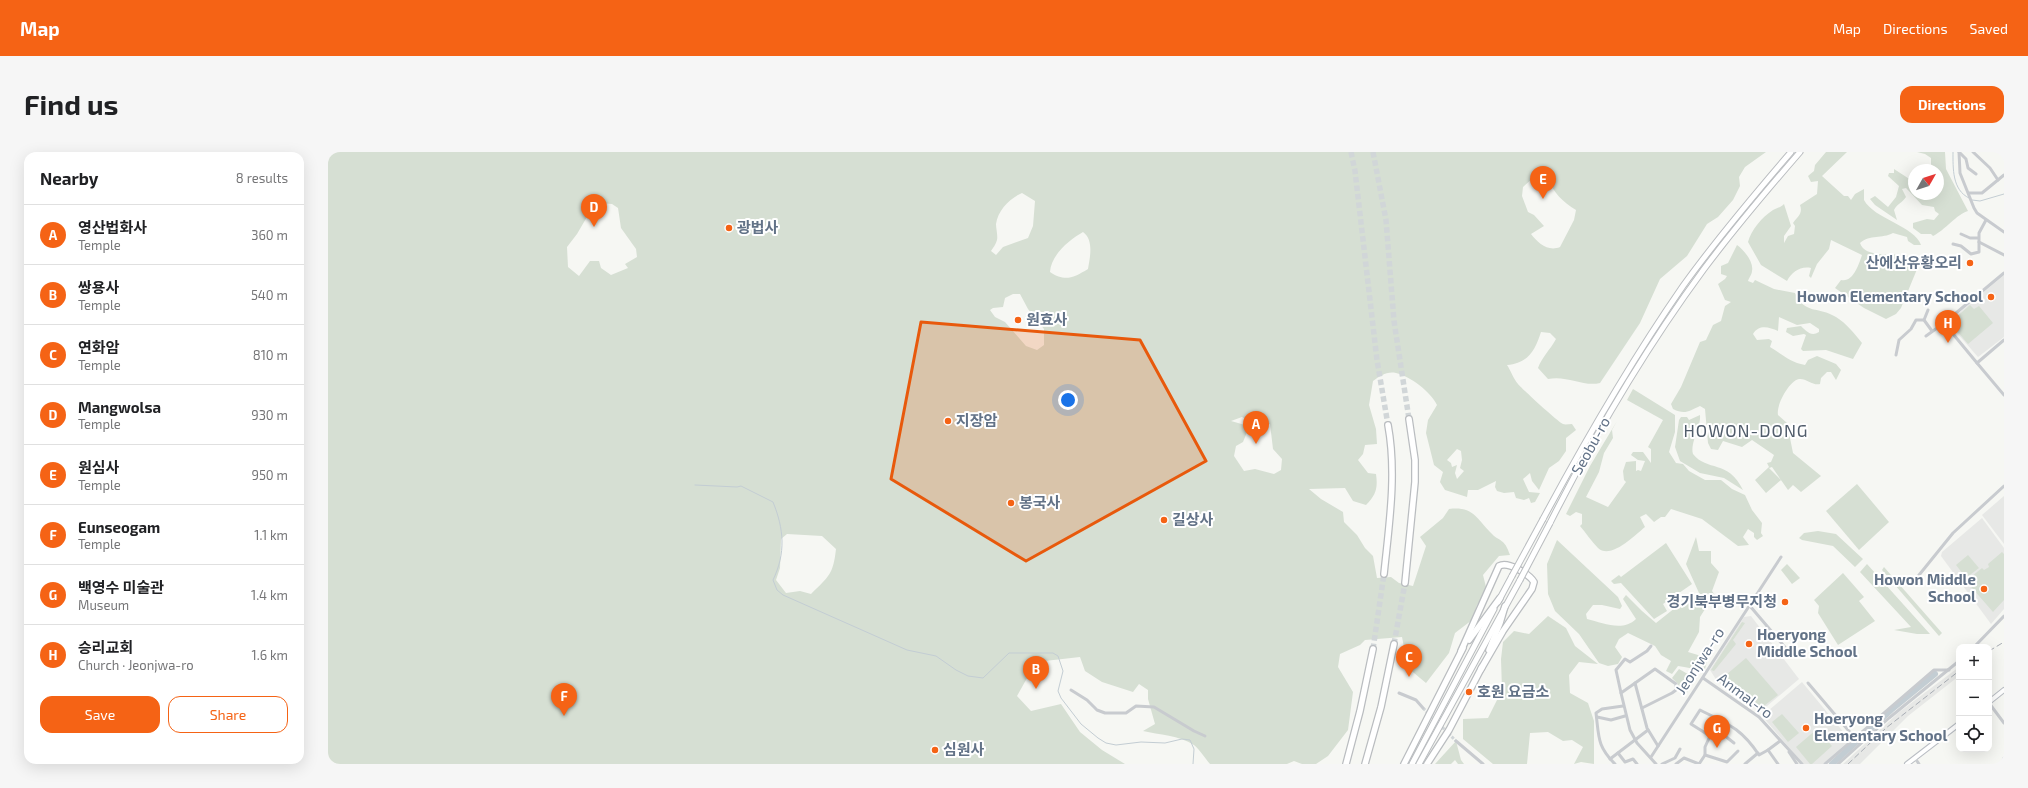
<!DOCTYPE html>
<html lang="en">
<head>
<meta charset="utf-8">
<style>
  :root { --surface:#fff; --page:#f6f6f6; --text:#202124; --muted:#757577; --line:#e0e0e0; --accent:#f56315 }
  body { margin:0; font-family:"Exo 2","Noto Sans KR",sans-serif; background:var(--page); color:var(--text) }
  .controls { position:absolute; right:12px; bottom:12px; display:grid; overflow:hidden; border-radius:8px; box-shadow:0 4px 16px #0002 }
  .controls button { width:36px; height:36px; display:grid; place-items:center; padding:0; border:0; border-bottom:1px solid var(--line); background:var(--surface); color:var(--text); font:20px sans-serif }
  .compass { position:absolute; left:1580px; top:12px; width:36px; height:36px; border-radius:50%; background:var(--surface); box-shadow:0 4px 16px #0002; rotate:51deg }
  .you { position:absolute; left:740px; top:248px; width:14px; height:14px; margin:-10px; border:3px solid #fff; border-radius:50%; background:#1a73e8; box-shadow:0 0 0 6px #1a73e833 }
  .badge { display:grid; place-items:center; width:26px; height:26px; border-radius:50%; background:var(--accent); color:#fff; font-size:13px; font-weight:700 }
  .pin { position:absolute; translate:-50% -33px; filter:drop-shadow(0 1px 2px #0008) }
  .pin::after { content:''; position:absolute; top:21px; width:14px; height:12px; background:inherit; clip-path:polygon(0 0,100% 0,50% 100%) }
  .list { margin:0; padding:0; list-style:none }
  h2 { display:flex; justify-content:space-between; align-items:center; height:52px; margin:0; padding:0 16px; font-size:17px }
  h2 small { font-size:13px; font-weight:400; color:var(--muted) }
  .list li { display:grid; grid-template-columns:26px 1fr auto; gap:12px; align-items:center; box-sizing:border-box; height:60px; padding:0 16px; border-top:1px solid var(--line) }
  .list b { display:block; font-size:15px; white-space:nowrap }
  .list p { margin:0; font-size:13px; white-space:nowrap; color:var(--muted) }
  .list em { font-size:13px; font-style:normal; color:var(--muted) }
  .actions { display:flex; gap:8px; padding:12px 16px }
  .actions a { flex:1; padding:9px 0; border:1px solid var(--accent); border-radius:12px; text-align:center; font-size:14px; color:var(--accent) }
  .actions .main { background:var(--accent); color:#fff }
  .icon { flex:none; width:22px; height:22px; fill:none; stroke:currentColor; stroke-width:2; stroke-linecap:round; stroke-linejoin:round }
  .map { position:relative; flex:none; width:1676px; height:612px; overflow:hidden; border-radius:12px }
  header { display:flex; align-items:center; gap:24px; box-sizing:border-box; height:56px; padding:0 20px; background:var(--accent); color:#fff }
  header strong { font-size:19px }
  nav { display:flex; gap:22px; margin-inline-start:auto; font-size:14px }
  .intro { display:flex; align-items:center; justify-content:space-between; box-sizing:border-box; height:96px; padding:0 24px }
  h1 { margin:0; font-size:28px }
  .button { padding:10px 18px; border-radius:12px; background:var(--accent); color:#fff; font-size:14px; font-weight:700 }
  main { display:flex; gap:24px; padding:0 24px }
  aside { flex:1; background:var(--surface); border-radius:12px; box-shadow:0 4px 16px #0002 }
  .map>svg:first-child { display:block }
  .built { fill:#e7e8e6 }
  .green { fill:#d6dfd3; fill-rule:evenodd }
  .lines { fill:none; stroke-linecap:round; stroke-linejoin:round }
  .stream { stroke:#c3cdd3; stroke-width:1 }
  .river { stroke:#c3cdd3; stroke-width:6 }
  .minor-tunnel { stroke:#d1d6d8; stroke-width:3; stroke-dasharray:3 1.5; stroke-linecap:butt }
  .motorway-tunnel { stroke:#d1d6d8; stroke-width:5.5; stroke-dasharray:5.5 3; stroke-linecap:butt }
  .secondary-casing { stroke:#babec4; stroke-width:6 }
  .trunk-casing { stroke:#babdc0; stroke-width:7 }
  .motorway-casing { stroke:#babdc0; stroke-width:8 }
  .minor { stroke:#c8cbcf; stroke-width:3 }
  .secondary { stroke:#fff; stroke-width:4 }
  .trunk { stroke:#fff; stroke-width:5 }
  .motorway { stroke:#fff; stroke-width:5.5 }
  .rail { stroke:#a7acb3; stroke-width:1; stroke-dasharray:6 3; stroke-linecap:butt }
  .trunk-bridge-casing { stroke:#babdc0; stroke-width:7; stroke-linecap:butt }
  .trunk-bridge { stroke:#fff; stroke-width:5 }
  .marked { fill:#e8590c; fill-opacity:0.2; stroke:#e8590c; stroke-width:3; stroke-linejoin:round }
  .poi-dot { fill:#f56315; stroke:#fff; stroke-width:1.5 }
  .labels { text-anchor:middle; stroke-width:4; stroke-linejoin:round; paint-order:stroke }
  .poi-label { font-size:15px; font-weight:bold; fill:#627287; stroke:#fff; text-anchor:start }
  .street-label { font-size:15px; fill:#627287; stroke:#fff }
  .quarter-label { font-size:17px; letter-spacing:1px; fill:#515d6b; stroke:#fff }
</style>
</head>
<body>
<header>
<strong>Map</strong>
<nav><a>Map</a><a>Directions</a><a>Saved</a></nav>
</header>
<div class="intro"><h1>Find us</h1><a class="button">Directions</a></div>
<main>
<aside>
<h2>Nearby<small>8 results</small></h2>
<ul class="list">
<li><span class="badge">A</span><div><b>영산법화사</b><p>Temple</p></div><em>360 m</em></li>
<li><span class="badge">B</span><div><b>쌍용사</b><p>Temple</p></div><em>540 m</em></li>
<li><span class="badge">C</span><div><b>연화암</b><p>Temple</p></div><em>810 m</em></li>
<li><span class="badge">D</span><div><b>Mangwolsa</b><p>Temple</p></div><em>930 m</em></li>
<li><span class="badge">E</span><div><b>원심사</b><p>Temple</p></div><em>950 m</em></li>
<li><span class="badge">F</span><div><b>Eunseogam</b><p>Temple</p></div><em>1.1 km</em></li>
<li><span class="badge">G</span><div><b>백영수 미술관</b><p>Museum</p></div><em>1.4 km</em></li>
<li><span class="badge">H</span><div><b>승리교회</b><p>Church · Jeonjwa-ro</p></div><em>1.6 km</em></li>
</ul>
<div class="actions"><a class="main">Save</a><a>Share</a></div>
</aside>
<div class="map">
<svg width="1676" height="612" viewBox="0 0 1676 612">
  <rect width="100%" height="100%" fill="#f6f7f3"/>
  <g class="built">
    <polygon points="1676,123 1676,185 1650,205 1623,174 1624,167"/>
    <polygon points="1676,344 1676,392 1654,363"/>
    <polygon points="1654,366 1676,396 1676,457 1663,472 1613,404 1614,400"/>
    <polygon points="1423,464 1471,527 1432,560 1389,529 1382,518 1416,465"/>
    <polygon points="1631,515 1631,524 1580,564 1532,612 1515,612 1570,561"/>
    <polygon points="1474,530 1522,588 1495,612 1475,612 1434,564"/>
  </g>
  <g class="green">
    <path d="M0,0H1438L1417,15L1411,25L1412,34L1405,48L1390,65L1379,72L1359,104L1332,127L1312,171L1272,231C1255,235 1239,223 1220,227L1210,216C1214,205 1222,198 1228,187L1222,181L1213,180C1207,199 1200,211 1179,213C1183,219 1185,226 1190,232C1192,235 1231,271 1235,272C1237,273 1241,272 1244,272L1248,278L1238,286V299L1231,309L1221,316L1211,338L1204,329L1202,321L1195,327L1201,340L1212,341L1207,350L1203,351L1201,346L1196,348L1188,346L1186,340L1176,341L1169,339L1167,335L1168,329L1150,338H1140L1139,345L1117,338L1112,330L1115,320L1106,313L1098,281L1100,268L1109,253C1103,240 1082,224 1068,221C1059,219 1052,224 1045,229L1041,253L1048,277L1049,292L1037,293L1035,302L1030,308L1040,321L1048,322C1050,336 1048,343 1038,353L1025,349L1017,336L981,337L993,347L1015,360L1016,370L1029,383L1037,396L1045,404L1049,426L1063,425L1071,431L1085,434L1098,394L1092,385L1115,366L1121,357C1144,354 1148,365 1162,380C1172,391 1176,385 1182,403L1171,404L1155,423L1159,439L1149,453L1144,468L1127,481L1121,501L1098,531L1080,516L1074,485L1037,488L1032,493L1012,502L1010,515L1025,540L1020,578L1000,604L988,612H974L966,609L959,612H882C877,606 872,598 866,593C851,583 831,583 815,579L827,572L820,547V538L811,532L805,540L774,530L757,519L752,505L708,510L689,544L703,559L733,552L752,580L774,598L797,612H0ZM1216,24L1221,27C1225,41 1235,50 1248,58L1246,68L1232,95C1220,100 1210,91 1203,82L1216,74L1206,63L1200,60L1194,44L1195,35L1204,27ZM694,41L707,49L705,74L700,86L675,95L668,103L663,99C665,96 668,92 669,88C670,83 668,77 668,72C670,58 682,46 694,41ZM272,51L284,52L290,56L293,76L308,97L309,105L297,112L300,116L283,123L273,116L271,109H262L251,124L240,115L239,95L249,82L263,58ZM755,80C766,88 762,105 760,117C745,126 737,130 722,120C723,103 741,88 755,80ZM685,142H692L700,157L716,177V193L709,198L698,194L677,170L667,165L662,158L665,156L675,155L677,146ZM914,265L934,275L942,272L945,297L954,307L953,318L946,322L927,317L916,319L906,304L908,294L915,290L919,280L917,273L903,269ZM1129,297L1133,299L1134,308L1132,316L1136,319L1129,327L1127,321L1129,313L1124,315L1123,311L1119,308ZM459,382L494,384L508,397C505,423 501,424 483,442L472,439L458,441L448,428L452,416L453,387Z"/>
    <path d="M1498,0H1519L1494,24L1516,44H1520L1523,48L1527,42L1536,37V48C1546,67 1587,74 1593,93H1586L1580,89L1579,85L1565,81C1554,87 1542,82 1532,91C1538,109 1571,98 1585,106L1583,111L1584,118L1591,109L1592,110L1573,156L1568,162L1558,167L1536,156L1507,136L1513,128C1525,131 1531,112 1534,103L1503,88L1501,97L1489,112L1483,126L1481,124L1483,116C1472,114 1464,120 1459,129L1433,113L1420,90C1423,78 1434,65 1445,58C1450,55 1452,56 1456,52L1463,74L1456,84V91L1460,84L1466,82L1467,74L1465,71C1470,64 1475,62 1472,53L1489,42L1490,29L1483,30L1480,24L1486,19L1487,13Z"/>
    <path d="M1589,0H1617L1618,17L1640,59C1629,62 1616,79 1605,84L1603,82H1593L1585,76V71L1599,67L1606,68L1611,62L1607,59L1606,55L1594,53L1578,36L1574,37L1578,45C1574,51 1569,52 1566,58L1569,68L1547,53L1542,47L1547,44L1560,55L1568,45L1571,34L1560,24L1561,21H1566V17L1586,30V42H1610V18H1606L1603,14V6L1597,2Z"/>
    <path d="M1409,93C1416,98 1426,110 1424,119C1424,122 1421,126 1420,129L1425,131L1427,128L1446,137L1467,141C1477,163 1490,154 1508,165C1519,172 1526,181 1534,191L1525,207L1498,198L1475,199L1473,197L1478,183L1476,182L1465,184L1458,180L1459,176L1473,174C1478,179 1483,185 1491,180V177L1482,171L1469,173L1451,165L1450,179C1441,175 1431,172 1425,182L1429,188L1441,187L1444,189L1442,195C1455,203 1462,210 1477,213L1480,208L1489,204L1508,212L1513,218L1508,228L1503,220H1499L1493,226L1492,232C1485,234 1478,226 1471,227C1461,229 1448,253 1450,263L1459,271L1465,301L1493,324L1473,340L1465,333L1460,338L1444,315L1441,316L1453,328L1438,341L1427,328L1441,315L1439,311L1443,310L1446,303L1424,288L1414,295L1395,289L1390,298L1383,297L1380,291L1377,257L1372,254C1361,259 1357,263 1345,257L1343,252L1353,235L1372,190L1378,188L1385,173L1393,169L1397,154L1403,150L1397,148L1390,132L1397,127L1399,124L1393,122V114L1400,111Z"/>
    <polygon points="1642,153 1646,157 1651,154 1665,171 1640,192 1624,173 1625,168"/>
    <path d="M1305,237L1347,263V280L1341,300L1348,311L1355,312L1361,319L1377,328H1393L1404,337L1417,343L1424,358L1434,371L1433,381L1435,384L1429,388L1426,385V381L1420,377L1415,385L1421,393L1410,394L1374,367L1343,357L1337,365H1333L1326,370L1318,362L1312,365L1317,375C1307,383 1283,408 1270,396C1264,390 1258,381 1252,374L1254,372V362L1248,360L1242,364L1238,362L1262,314L1289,269L1284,278L1285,286L1276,301L1271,320L1258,345L1280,355L1298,330L1296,328L1295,319L1298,310L1308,309V319L1310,318L1313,319L1317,309L1310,308L1303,303L1305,300H1315L1323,311V297L1320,295L1335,268L1299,248Z"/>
    <path d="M1372,263C1373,276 1362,290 1365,302C1379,320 1400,307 1415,338L1396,326L1372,321L1352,309L1347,295L1351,268L1353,265H1359L1361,268Z"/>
    <polygon points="1529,332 1561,370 1531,398 1498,359"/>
    <polygon points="1490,379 1508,382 1535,407 1527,415 1505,394 1474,388 1471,386 1476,381"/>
    <path d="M1368,385L1371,399H1383V411L1391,420L1384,439L1389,446L1379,454L1372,465L1371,480L1360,500L1380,506L1377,517C1367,519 1361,515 1350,514L1344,522L1338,519L1343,509L1333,503L1327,494L1300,481L1291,487L1287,495L1294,505L1290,512L1280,514L1271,511L1251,482L1227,459L1220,442L1219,412L1229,388L1290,445L1294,454L1292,457L1274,453H1265L1258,462L1259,467C1275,471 1295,480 1308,467L1295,447L1298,443L1314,459L1328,471L1357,448L1371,441L1358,412Z"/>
    <polygon points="1338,391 1364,432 1335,452 1339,459 1326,467 1293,431 1286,432 1283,429 1291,423 1293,425"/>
    <polygon points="1674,400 1676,402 1676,448 1665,460 1638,429 1654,416 1656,418 1661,415 1660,412"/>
    <polygon points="1640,403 1651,416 1638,426 1628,413"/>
    <polygon points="1459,412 1472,426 1464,432 1453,418"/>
    <polygon points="1539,412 1602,482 1589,482 1566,478 1583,475 1532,420"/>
    <polygon points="1556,415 1614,481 1611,484 1554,418"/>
    <polygon points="1515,421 1536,445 1531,449 1547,469 1510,493 1490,461 1491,454 1486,448"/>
    <polygon points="1220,464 1238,476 1247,494 1270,512 1251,510 1241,523 1242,541 1260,551 1266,569 1266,612 1253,610 1246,612 1255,595 1244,588 1235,589 1220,580 1202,581 1199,612 1165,612 1135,587 1135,567 1160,566 1174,538 1173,507 1175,490 1186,479 1201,482"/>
    <polygon points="1414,470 1417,471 1405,488 1408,492 1386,519 1383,518"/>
    <polygon points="1418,506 1450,543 1432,557 1392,528"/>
    <polygon points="1351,517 1365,525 1366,530 1358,542 1350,538 1350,532 1344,526"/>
    <polygon points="1454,562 1471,581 1460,590 1444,570"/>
    <polygon points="1489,577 1504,594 1484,612 1482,612 1468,595"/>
    <polygon points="1128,589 1133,608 1136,612 1130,612 1127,608 1123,612 1107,612"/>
  </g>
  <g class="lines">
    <g class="stream">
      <path d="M1625,0C1625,16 1624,38 1641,46"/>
      <polyline points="1644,48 1652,49 1676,42"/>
      <path d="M367,333L409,335L413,334L445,350C456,377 458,401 445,428L449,438L455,443L579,498L608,504L628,518L640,524L655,526L681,501H725L730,504L735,519L730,539L733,546L753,572L770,586L778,591L788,593L813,590L837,591L854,587L862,588L866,597L865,612"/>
    </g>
    <polyline class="river" points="1504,612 1563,558 1607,522"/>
    <polyline class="minor-tunnel" points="1095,556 1128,589"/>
    <g class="motorway-tunnel">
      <polyline points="1023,0 1027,19 1049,208 1060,273"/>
      <polyline points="1045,0 1058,68 1066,169 1081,267"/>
      <polyline points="1066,492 1077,431"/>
      <polyline points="1045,497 1056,422"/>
    </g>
    <defs>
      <g id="secondary">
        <polyline points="1661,550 1676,538"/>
        <polyline points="1579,612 1631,572"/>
      </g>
      <g id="trunk">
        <path d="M1215,367C1258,287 1303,209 1355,134C1388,88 1426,43 1463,0"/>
        <path d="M1222,371C1267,282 1317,197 1376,117C1406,77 1439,38 1472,0"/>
        <polyline points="1170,450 1184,424"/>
        <polyline points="1084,612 1166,457"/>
        <polyline points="1091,612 1192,428"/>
      </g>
      <g id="motorway">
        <path d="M1056,422C1061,373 1069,322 1060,273"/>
        <polyline points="1077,431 1087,330 1087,308 1081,267"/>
        <polyline points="1141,488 1172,446"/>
        <polyline points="1161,498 1172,471 1177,454"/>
        <path d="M1133,499L1171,414C1180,409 1201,422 1206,430L1204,437L1175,479L1153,517"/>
        <polyline points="1018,612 1032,559 1045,497"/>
        <polyline points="1037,612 1053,555 1066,492"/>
        <polyline points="1076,612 1135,496"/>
        <polyline points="1099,612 1121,578 1154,515"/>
      </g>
    </defs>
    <use href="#secondary" class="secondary-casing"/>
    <use href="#trunk" class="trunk-casing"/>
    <use href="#motorway" class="motorway-casing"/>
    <g class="minor">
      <polyline points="1631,0 1632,21 1646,56 1649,61 1676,80"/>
      <polyline points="1631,0 1638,7 1640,16 1648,22"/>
      <polyline points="1645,0 1662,16 1670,28"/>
      <polyline points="1641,41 1654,41 1676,23"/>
      <polyline points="1633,82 1642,86 1650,86"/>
      <polyline points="1651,90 1676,103"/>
      <polyline points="1625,92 1633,94 1643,102 1651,100 1651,81 1658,68"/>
      <polyline points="1596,168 1600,158"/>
      <polyline points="1616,171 1649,211"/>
      <polyline points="1598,184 1616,171 1676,121"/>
      <polyline points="1676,188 1649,211 1676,243"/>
      <polyline points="1568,203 1571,188 1583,177 1588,168 1596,168 1604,179"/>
      <polyline points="1587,428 1625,381 1676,334"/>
      <polyline points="1422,454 1461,500"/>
      <polyline points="1646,495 1676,464"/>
      <polyline points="1375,526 1431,565 1474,612"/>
      <polyline points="1307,531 1319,576 1330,594"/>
      <polyline points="1480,531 1532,592"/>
      <polyline points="743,538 759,548 769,558 777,561 798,561 808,554 826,555 866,579 877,584"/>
      <polyline points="1071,541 1088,548 1095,556"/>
      <polyline points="1293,541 1288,518 1297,507 1302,510 1319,499 1323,494"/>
      <polyline points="1661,551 1676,571"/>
      <polyline points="1314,556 1344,541 1348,538 1348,532 1327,517 1293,541 1302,578 1309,591 1328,612"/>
      <polyline points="1269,565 1283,568 1297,564"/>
      <polyline points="1382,584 1387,576 1406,591"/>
      <polyline points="1128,589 1155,612"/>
      <polyline points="1461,600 1469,612"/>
      <polyline points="1290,601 1297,610 1305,607 1309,612"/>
      <polyline points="1377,603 1399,610 1410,599"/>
      <polyline points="1323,605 1453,405"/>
      <polyline points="1587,606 1591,612"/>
      <polyline points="1282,607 1320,578"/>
      <path d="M1287,612C1269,594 1271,585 1268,561L1274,557L1295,554"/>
      <polyline points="1334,612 1347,606 1352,597"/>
      <polyline points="1348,612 1356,606 1371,612"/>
      <path d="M1371,612L1377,603V595L1382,584L1363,572L1372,558C1400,572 1413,576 1431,603L1440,598"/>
      <polyline points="1417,612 1430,601"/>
      <polyline points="1450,612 1440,598 1452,589"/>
      <polyline points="1497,612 1606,518 1621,518"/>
      <polyline points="1510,612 1561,566 1631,509"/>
      <polyline points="1674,612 1676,606"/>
    </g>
    <use href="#secondary" class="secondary"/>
    <use href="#trunk" class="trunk"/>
    <use href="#motorway" class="motorway"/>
    <g class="rail">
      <polyline points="1661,499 1676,490"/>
      <polyline points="1520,612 1558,576 1631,519"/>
    </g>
    <defs>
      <g id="trunk-bridge">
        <polyline points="1184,424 1215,367"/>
        <polyline points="1192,428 1222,371"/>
      </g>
    </defs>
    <use href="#trunk-bridge" class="trunk-bridge-casing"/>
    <use href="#trunk-bridge" class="trunk-bridge"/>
  </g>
  <path class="marked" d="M593,170L812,188L878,309L698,409L563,327Z"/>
  <g class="poi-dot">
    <circle cx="401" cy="76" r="4"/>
    <circle cx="1642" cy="111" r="4"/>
    <circle cx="1663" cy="145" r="4"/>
    <circle cx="690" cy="168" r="4"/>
    <circle cx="620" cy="269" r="4"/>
    <circle cx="683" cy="351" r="4"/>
    <circle cx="836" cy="368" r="4"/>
    <circle cx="1656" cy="437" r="4"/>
    <circle cx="1457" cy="450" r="4"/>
    <circle cx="1421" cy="492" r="4"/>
    <circle cx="1141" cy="540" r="4"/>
    <circle cx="1478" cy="576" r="4"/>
    <circle cx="607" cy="598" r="4"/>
  </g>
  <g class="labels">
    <g class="poi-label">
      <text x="409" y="81">광법사</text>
      <text x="1634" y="116" text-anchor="end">산에산유황오리</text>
      <text x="1655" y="150" text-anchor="end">Howon Elementary School</text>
      <text x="698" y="173">원효사</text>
      <text x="628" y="274">지장암</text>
      <text x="691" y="356">봉국사</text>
      <text x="844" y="373">길상사</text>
      <text x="1648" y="433" text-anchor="end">Howon Middle<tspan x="1648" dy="17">School</tspan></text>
      <text x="1449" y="455" text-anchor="end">경기북부병무지청</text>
      <text x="1429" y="488">Hoeryong<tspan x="1429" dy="17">Middle School</tspan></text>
      <text x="1149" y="545">호원 요금소</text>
      <text x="1486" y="572">Hoeryong<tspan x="1486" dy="17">Elementary School</tspan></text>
      <text x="615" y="603">심원사</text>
    </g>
    <g class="street-label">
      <text transform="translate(1263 294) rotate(-61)" y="5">Seobu-ro</text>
      <text transform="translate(1372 509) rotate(-57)" y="5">Jeonjwa-ro</text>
      <text transform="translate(1417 544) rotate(37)" y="5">Anmal-ro</text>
    </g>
    <g class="quarter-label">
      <text x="1418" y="285">HOWON-DONG</text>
    </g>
  </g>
</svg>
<div class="controls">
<button>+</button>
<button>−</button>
<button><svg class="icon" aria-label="locate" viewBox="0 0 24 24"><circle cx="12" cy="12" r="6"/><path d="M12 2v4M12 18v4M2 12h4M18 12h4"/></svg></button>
</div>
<svg class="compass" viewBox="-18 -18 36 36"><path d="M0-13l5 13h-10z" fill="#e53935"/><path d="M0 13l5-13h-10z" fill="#757577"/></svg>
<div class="you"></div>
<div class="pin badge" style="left:928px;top:292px">A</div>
<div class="pin badge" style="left:708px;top:537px">B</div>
<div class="pin badge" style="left:1081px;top:525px">C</div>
<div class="pin badge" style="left:266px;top:75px">D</div>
<div class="pin badge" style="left:1215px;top:47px">E</div>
<div class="pin badge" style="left:236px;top:564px">F</div>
<div class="pin badge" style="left:1389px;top:596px">G</div>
<div class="pin badge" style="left:1620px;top:191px">H</div>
</div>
</main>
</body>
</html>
